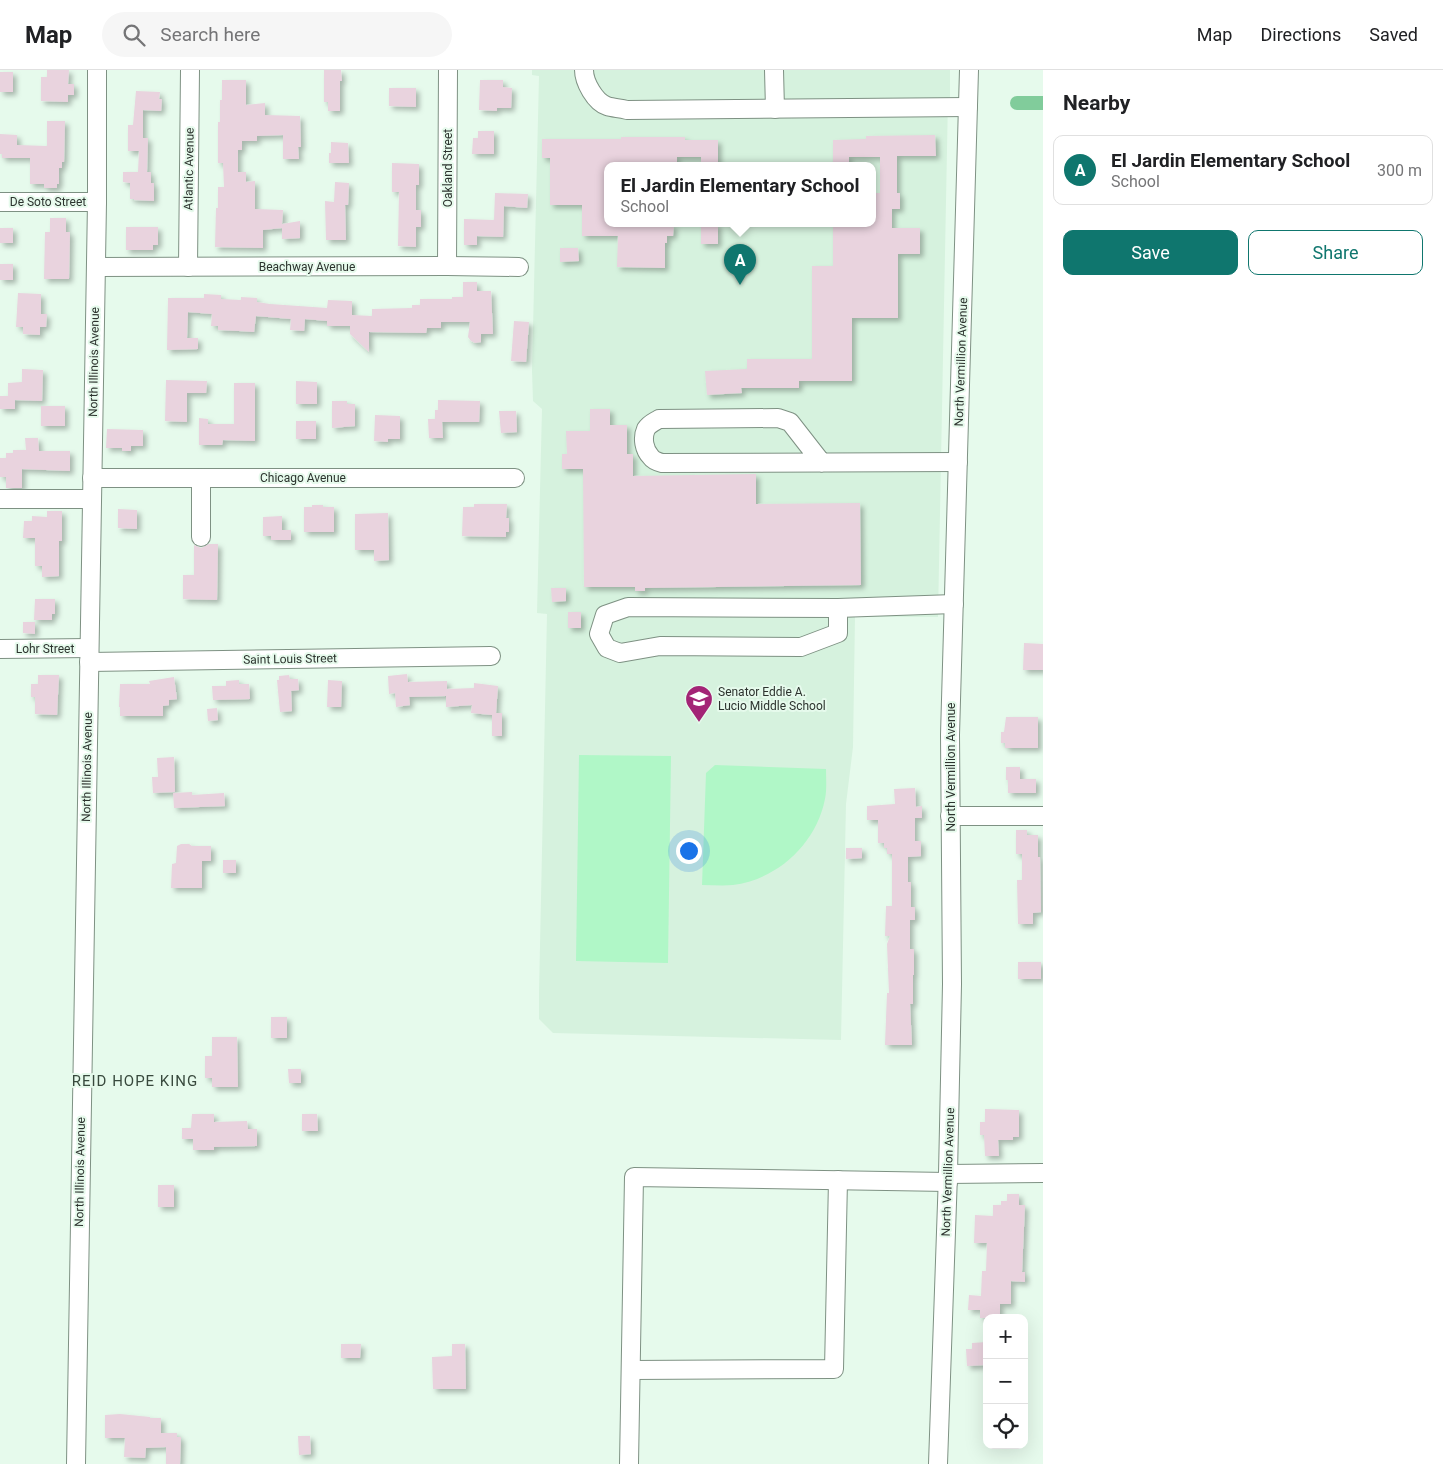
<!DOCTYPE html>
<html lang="en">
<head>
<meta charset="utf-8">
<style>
  :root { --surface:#fff; --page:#f6f6f6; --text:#202124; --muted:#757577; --line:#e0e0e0; --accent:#0f766e }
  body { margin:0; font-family:Roboto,sans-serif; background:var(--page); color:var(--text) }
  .controls { position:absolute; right:15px; bottom:15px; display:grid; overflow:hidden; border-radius:10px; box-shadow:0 5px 20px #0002 }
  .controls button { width:45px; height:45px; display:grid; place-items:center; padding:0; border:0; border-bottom:1px solid var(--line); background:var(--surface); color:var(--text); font:25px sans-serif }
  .you { position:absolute; left:688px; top:780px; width:18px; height:18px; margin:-12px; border:4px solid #fff; border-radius:50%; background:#1a73e8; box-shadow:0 0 0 8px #1a73e833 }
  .badge { display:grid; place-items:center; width:32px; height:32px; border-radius:50%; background:var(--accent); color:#fff; font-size:16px; font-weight:700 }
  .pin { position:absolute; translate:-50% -41px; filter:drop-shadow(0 1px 2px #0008) }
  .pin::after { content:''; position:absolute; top:26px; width:18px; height:15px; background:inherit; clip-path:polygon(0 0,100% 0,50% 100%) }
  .popup { position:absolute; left:604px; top:92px; width:272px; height:65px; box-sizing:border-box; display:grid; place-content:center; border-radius:10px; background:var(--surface); filter:drop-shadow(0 1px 4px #0005); font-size:16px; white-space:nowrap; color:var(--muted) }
  .popup b { font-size:19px; color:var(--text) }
  .popup::after { content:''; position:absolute; left:50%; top:100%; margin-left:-10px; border:10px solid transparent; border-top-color:var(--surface) }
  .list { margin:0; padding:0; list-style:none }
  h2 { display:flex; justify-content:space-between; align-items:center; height:65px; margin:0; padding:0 20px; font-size:21px }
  h2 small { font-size:16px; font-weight:400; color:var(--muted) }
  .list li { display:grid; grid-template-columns:32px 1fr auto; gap:15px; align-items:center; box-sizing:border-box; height:70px; margin:0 10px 10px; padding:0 10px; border:1px solid var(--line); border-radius:10px }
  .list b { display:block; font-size:19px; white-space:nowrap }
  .list p { margin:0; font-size:16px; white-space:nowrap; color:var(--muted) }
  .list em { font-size:16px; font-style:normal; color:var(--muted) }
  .actions { display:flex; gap:10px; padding:15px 20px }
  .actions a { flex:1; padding:11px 0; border:1px solid var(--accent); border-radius:10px; text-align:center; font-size:18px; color:var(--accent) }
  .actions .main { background:var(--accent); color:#fff }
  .icon { flex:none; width:28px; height:28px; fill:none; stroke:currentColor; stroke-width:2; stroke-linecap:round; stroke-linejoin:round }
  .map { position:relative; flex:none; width:1043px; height:1394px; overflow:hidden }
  header { display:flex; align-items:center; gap:30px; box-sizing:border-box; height:70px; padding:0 25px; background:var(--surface); border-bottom:1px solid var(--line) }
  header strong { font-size:24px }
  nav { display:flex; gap:28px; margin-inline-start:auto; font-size:18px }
  .search { width:350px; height:45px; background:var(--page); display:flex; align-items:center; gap:12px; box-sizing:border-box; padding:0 18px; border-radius:28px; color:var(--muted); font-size:19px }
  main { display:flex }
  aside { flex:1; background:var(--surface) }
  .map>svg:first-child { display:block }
  .built { fill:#d6f2de; fill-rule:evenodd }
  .green { fill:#b0f7c7 }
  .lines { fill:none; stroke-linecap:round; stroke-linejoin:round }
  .canal { stroke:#81cc9b; stroke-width:14 }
  .building { fill:#e9d3de; filter:url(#shadow) }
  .minor-casing { stroke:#7e9183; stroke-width:20 }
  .minor { stroke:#fff; stroke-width:18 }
  .labels { text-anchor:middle; stroke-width:4; stroke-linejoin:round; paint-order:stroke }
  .street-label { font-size:12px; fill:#2c332e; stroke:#e6faec }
  .poi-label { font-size:12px; fill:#2c332e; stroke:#e6faec; text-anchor:start }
  .quarter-label { font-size:15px; letter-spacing:1px; fill:#38493d; stroke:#e6faec }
</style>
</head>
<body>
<header>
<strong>Map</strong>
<div class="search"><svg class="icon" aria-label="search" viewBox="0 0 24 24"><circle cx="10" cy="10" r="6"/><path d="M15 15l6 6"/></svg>Search here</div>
<nav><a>Map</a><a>Directions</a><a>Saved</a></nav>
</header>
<main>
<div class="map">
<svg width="1043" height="1394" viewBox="0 0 1043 1394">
  <defs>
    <filter id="shadow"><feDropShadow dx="3.5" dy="3.5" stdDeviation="2.5" flood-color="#0004"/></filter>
  </defs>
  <rect width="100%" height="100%" fill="#e6faec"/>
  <path class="built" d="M532,0H950V27L948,28L938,547H855L853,677L846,734L841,970L553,963L539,949V923L547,544L537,543L542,339L533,331L532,301L539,6L532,5ZM608,96H872V154H608Z"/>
  <g class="green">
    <polygon points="579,685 671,686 668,893 576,891"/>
    <path d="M715,695L826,699C826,709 827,719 825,729C816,774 778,809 733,815C723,816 712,815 702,815L706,703Z"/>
  </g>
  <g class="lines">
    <polyline class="canal" points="1017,33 1043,33"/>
  </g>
  <g class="building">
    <polygon points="47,0 69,0 68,14 74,14 74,25 68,25 68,32 41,31 41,7 47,7"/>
    <polygon points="324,0 341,0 342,11 340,11 340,41 328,41 328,32 324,32"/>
    <rect x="0" y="2" width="13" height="20"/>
    <polygon points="222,10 246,10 246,35 265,33 265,45 300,46 301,77 298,77 299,89 283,89 283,65 257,66 257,71 242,71 242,80 238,80 238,102 246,102 246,112 255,111 255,139 283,140 282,154 300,151 300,168 282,169 282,158 263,160 263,178 215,177 216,138 218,138 218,117 224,117 223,93 218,93 218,52 220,52 220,30 222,30"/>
    <polygon points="480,10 503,10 503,17 512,18 511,38 497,38 497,41 479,40"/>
    <polygon points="389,18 416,18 416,37 389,36"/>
    <polygon points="136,21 160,22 159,29 162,29 161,41 143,40 143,68 148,68 147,102 151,102 151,113 154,113 154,131 134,130 134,129 130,129 130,113 123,112 123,102 138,102 139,81 128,81 128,55 133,55"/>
    <polygon points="47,51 65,51 64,92 62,92 62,98 59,98 59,114 57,114 57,118 44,118 44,114 30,114 30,88 2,88 2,84 0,84 0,64 17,65 17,75 47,76"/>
    <polygon points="478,61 494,61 494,84 472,84 473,68 478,68"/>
    <polygon points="935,65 936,86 897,86 897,123 900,123 900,139 892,139 892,158 920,158 920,184 898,184 898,248 852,248 852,311 799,311 799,318 741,318 742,323 707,325 705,301 747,299 747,289 812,289 812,196 833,196 833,154 872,154 872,141 875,141 875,123 880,123 880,87 849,87 849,96 833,96 833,70 866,69 866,66"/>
    <polygon points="621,67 685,67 685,70 718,70 718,96 701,96 701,87 677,87 677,96 608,96 608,154 674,155 673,166 667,166 667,173 665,173 665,198 617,197 618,166 582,166 582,135 550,135 550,88 542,88 542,69 621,69"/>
    <polygon points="331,72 348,73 349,93 329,93 329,83 331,83"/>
    <polygon points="392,93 419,94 419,115 416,115 416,140 421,140 421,157 416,157 416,177 398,176 399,122 392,122"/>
    <polygon points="335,112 349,113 348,135 345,135 346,170 326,170 325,131 334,132"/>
    <polygon points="495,123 528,124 527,138 504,136 503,167 477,166 477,175 464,175 464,149 494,150"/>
    <polygon points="50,148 66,148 66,162 70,162 69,209 44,209 45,162 50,162"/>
    <rect x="701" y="154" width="17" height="20"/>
    <polygon points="126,157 158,157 158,175 153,175 153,180 126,180"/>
    <rect x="0" y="158" width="13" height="15"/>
    <polygon points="560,178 578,178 579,191 560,192"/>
    <rect x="0" y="194" width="13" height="16"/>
    <polygon points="463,212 477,212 477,221 491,221 493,264 481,264 481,272 475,273 471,271 468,267 470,252 441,252 441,258 427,258 426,263 369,262 369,282 350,264 350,256 327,256 327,251 305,249 304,261 290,260 291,249 256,246 254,262 239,261 218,260 218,256 211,256 212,244 188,242 187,268 198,268 198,279 167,280 168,228 204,228 204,224 221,225 221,229 241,230 241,227 257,228 257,232 270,234 327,238 328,230 352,231 352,245 372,246 372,239 412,238 412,235 420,235 420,229 452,229 452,227 463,227"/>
    <polygon points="18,223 41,224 41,244 47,244 46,257 40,257 40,265 23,264 23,257 16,257"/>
    <polygon points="514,251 529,252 526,292 511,291"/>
    <polygon points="22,299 43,300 42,331 15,330 15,339 0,339 0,326 8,326 8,313 22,312"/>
    <polygon points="166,310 207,311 206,323 187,323 187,352 165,351"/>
    <polygon points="296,311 317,312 317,334 296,334"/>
    <polygon points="234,313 255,313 255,371 223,370 222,375 199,375 199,348 208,349 208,354 234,354"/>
    <polygon points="438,330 480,331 479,352 442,352 443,368 429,368 428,349 435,349 435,340 438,340"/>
    <polygon points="332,331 347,331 347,334 355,334 355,356 332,358"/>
    <rect x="41" y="336" width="24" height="20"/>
    <polygon points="590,339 610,339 610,355 627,355 627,384 633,384 633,406 756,404 756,434 860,433 861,515 645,518 645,521 635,521 635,517 584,517 583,399 562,399 562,384 567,384 566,361 590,361"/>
    <polygon points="499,341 516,341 517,362 501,363"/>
    <polygon points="375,345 400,346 400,369 388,369 388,372 374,371"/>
    <rect x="296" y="351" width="20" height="18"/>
    <polygon points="107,359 143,360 143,376 131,376 131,381 122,381 122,378 106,378"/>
    <polygon points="25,368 38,368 39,381 70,381 70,401 22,399 22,418 6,418 6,407 0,407 0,388 6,388 6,383 13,383 13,380 26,380"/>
    <polygon points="474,434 507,434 506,448 509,448 509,462 506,462 506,467 462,466 463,437 474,437"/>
    <polygon points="312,435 323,435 323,437 334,437 334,462 304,462 304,437 312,437"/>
    <polygon points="118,439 137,440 137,459 118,458"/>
    <polygon points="47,441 62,441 62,471 59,471 59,506 42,507 42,496 35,496 35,468 23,468 24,451 32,451 32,446 47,447"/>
    <polygon points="388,443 389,490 374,491 374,480 355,480 355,444"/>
    <polygon points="282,446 282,460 291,460 291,470 271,470 271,466 263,466 263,447"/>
    <polygon points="209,474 218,474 217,530 183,529 183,505 194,505 194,475 201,478"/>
    <polygon points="551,518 566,518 566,531 552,532"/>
    <polygon points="35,529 55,529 55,544 52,544 52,550 34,550"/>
    <rect x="568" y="542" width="13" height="16"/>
    <polygon points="23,552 35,552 35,564 23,563"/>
    <polygon points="1024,573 1043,574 1043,600 1023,600"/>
    <polygon points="407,604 408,612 447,611 447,619 474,618 474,613 498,616 496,643 502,643 502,666 492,666 492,645 471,643 472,635 446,637 446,626 409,627 410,635 396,637 395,623 389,624 388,606"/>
    <polygon points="38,605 59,605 57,645 35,644 35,627 31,627 31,614 38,614"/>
    <polygon points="289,605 290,609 298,609 299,620 291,621 292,641 280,642 277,610 279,610 279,606"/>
    <polygon points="174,607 177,629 169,630 169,635 163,636 163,646 120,646 120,637 119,637 120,614 150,614 149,611"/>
    <polygon points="239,610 239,614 249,614 250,629 213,630 212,616 226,616 226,611"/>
    <polygon points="328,610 342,611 341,637 327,637"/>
    <polygon points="217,638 218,650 208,651 207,639"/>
    <polygon points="1006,647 1038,647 1038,678 1005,678 1005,673 1001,673 1001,662 1004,662"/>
    <polygon points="174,687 175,722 153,723 152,707 158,707 157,688"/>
    <polygon points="1006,697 1020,697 1020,709 1036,709 1036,723 1008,723 1008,710 1006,710"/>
    <polygon points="915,718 916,737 922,736 922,748 915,748 915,771 921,771 921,786 908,787 908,812 911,812 911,837 915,837 915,850 910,850 910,879 914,879 914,905 913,905 913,934 910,934 912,975 885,975 887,923 889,923 887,874 890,866 885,866 886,836 892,836 892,784 887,784 887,778 884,778 884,773 878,773 878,750 867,750 867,736 895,734 894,719"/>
    <polygon points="192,722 192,725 224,723 225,736 174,738 173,723"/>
    <polygon points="1016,760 1027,760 1027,765 1038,765 1038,787 1040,787 1041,842 1033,843 1033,854 1018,854 1017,810 1022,810 1022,784 1016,784"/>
    <polygon points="181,774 189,774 192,776 211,776 211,791 202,791 202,818 171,818 172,794 176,793 177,776"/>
    <polygon points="846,778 862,778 862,788 846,789"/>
    <rect x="223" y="790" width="13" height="13"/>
    <rect x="1018" y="892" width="23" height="17"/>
    <rect x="271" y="947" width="16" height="21"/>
    <polygon points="212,967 237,967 238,1017 212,1017 212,1008 205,1008 205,986 212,986"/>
    <polygon points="288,999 301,999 301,1013 289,1013"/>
    <polygon points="985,1039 1019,1040 1019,1067 1013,1067 1013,1070 998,1070 999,1086 985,1086 984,1065 980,1065 980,1052 985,1052"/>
    <polygon points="192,1044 214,1044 214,1052 247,1051 248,1059 257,1059 257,1076 214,1077 214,1080 193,1080 193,1069 182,1069 182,1058 191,1058"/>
    <polygon points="302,1044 317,1044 318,1061 302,1061"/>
    <rect x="158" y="1115" width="16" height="22"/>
    <polygon points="1007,1124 1019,1124 1019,1135 1025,1135 1022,1202 1025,1202 1025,1212 1011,1211 1011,1234 1000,1234 1000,1248 980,1248 980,1240 968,1240 969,1225 981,1226 982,1201 986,1201 987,1173 974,1173 975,1145 993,1146 993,1135 1001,1135 1001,1131 1007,1131"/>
    <polygon points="987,1272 987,1295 967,1296 966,1279 972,1279 972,1273"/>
    <polygon points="341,1274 361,1274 360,1288 341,1288"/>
    <polygon points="452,1274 465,1274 466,1319 433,1319 432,1287 452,1286"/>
    <polygon points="120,1344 150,1347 150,1348 161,1348 161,1363 177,1363 177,1367 181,1367 180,1394 166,1394 166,1377 146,1378 145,1388 124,1387 125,1368 105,1368 105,1345"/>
    <polygon points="298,1366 310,1366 311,1384 299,1385"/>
  </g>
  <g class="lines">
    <defs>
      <g id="minor">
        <path d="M584,0C584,12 595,32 607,36C613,38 620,38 627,40L968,37"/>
        <polyline points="774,0 775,39"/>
        <polyline points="0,132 97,132"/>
        <polyline points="447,196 448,0"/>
        <polyline points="96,197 447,196 519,197"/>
        <polyline points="188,197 190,0"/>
        <path d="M822,393L790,352L778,348L659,349C654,352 649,354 646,359C642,368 644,380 651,387C653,390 658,392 662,393L958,392"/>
        <polyline points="92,408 515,408"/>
        <polyline points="0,429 92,429"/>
        <polyline points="201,467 201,408"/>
        <polyline points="838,538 628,537 605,545 599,564 607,578 620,583 660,576 801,577 838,563 838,538 954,534"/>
        <polyline points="0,579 89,578"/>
        <polyline points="89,592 491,586"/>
        <polyline points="950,746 1043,746"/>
        <polyline points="948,1104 1043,1103"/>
        <polyline points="631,1300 834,1299 838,1110"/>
        <polyline points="76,1394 97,132 97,0"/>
        <polyline points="629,1394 634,1107 948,1112"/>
        <polyline points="938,1394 948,1104 952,914 950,665 969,0"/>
      </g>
    </defs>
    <use href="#minor" class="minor-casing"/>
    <use href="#minor" class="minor"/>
  </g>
  <defs>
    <symbol id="school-pin" viewBox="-11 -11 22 30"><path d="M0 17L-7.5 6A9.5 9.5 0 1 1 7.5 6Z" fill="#a32476" stroke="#e6faec"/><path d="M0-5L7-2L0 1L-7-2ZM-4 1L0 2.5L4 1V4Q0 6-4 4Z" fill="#fff"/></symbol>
  </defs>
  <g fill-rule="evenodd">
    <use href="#school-pin" x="683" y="613" width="32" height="43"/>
  </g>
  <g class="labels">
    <g class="street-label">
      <text transform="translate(448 98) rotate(-90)" y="4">Oakland Street</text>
      <text transform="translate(189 99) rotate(-89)" y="4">Atlantic Avenue</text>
      <text x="48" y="136">De Soto Street</text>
      <text x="307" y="201">Beachway Avenue</text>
      <text transform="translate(94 292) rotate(-89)" y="4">North Illinois Avenue</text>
      <text transform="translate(961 292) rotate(-88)" y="4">North Vermillion Avenue</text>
      <text x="303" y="412">Chicago Avenue</text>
      <text x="45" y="583">Lohr Street</text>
      <text transform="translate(290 589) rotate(-1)" y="4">Saint Louis Street</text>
      <text transform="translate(87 697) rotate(-89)" y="4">North Illinois Avenue</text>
      <text transform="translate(951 697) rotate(-90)" y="4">North Vermillion Avenue</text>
      <text transform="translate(80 1102) rotate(-89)" y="4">North Illinois Avenue</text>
      <text transform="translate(948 1102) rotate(-88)" y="4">North Vermillion Avenue</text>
    </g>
    <g class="poi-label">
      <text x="718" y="626">Senator Eddie A.<tspan x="718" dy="14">Lucio Middle School</tspan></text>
    </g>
    <g class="quarter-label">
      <text x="135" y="1016">REID HOPE KING</text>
    </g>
  </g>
</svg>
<div class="controls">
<button>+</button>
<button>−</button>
<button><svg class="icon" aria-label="locate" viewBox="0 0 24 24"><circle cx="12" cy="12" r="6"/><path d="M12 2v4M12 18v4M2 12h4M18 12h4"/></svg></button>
</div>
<div class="you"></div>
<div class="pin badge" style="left:740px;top:215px">A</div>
<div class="popup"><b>El Jardin Elementary School</b>School</div>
</div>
<aside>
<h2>Nearby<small></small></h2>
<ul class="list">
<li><span class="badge">A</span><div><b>El Jardin Elementary School</b><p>School</p></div><em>300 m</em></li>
</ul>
<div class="actions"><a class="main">Save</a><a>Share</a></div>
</aside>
</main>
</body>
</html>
